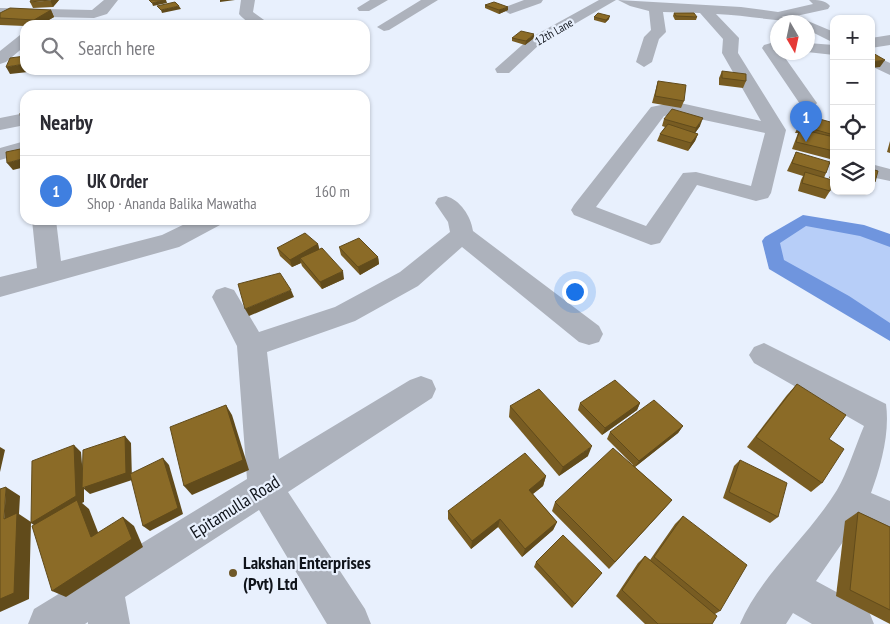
<!DOCTYPE html>
<html lang="en">
<head>
<meta charset="utf-8">
<style>
  :root { --surface:#fff; --page:#f2f2f3; --text:#2b2b33; --muted:#7c7c81; --line:#e1e1e2; --accent:#6f5828 }
  body { margin:0; font-family:"PT Sans Narrow",sans-serif; background:var(--page); color:var(--text) }
  .controls { position:absolute; right:15px; top:15px; display:grid; overflow:hidden; border-radius:10px; box-shadow:0 1px 4px #0004 }
  .controls button { width:45px; height:45px; display:grid; place-items:center; padding:0; border:0; border-bottom:1px solid var(--line); background:var(--surface); color:var(--text); font:25px sans-serif }
  .compass { position:absolute; left:770px; top:15px; width:45px; height:45px; border-radius:50%; background:var(--surface); box-shadow:0 1px 4px #0004; rotate:171deg }
  .you { position:absolute; left:574px; top:291px; width:18px; height:18px; margin:-12px; border:4px solid #fff; border-radius:50%; background:#1a73e8; box-shadow:0 0 0 8px #1a73e833 }
  .badge { display:grid; place-items:center; width:32px; height:32px; border-radius:50%; background:var(--accent); color:#fff; font-size:16px; font-weight:700 }
  .pin { position:absolute; translate:-50% -41px; filter:drop-shadow(0 1px 2px #0008) }
  .pin::after { content:''; position:absolute; top:26px; width:18px; height:15px; background:inherit; clip-path:polygon(0 0,100% 0,50% 100%) }
  .list { margin:0; padding:0; list-style:none }
  h2 { display:flex; justify-content:space-between; align-items:center; height:65px; margin:0; padding:0 20px; font-size:21px }
  h2 small { font-size:16px; font-weight:400; color:var(--muted) }
  .list li { display:grid; grid-template-columns:32px 1fr auto; gap:15px; align-items:center; box-sizing:border-box; height:70px; padding:0 20px; border-top:1px solid var(--line) }
  .list b { display:block; font-size:19px; white-space:nowrap }
  .list p { margin:0; font-size:16px; white-space:nowrap; color:var(--muted) }
  .list em { font-size:16px; font-style:normal; color:var(--muted) }
  .icon { flex:none; width:28px; height:28px; fill:none; stroke:currentColor; stroke-width:2; stroke-linecap:round; stroke-linejoin:round }
  .map { position:relative; flex:none; width:890px; height:624px; overflow:hidden }
  .search { position:absolute; background:var(--surface); box-shadow:0 1px 4px #0004; left:20px; top:20px; width:350px; height:55px; display:flex; align-items:center; gap:12px; box-sizing:border-box; padding:0 18px; border-radius:15px; color:var(--muted); font-size:19px }
  .panel { position:absolute; background:var(--surface); box-shadow:0 1px 4px #0004; left:20px; top:90px; width:350px; height:135px; border-radius:15px }
  .map>svg:first-child { display:block }
  .green { fill:#b7cef8 }
  .lines { fill:none; stroke-linecap:round; stroke-linejoin:round }
  .canal { fill:#6f95de; fill-rule:evenodd }
  .minor { fill:#adb2bc; fill-rule:evenodd }
  .wall { fill:#785c22 }
  .shaded-wall { fill:#614b1b }
  .building { fill:#8b6b27; stroke:#614b1b }
  .poi-dot { fill:#6f5828; stroke:#e8f0fd; stroke-width:2 }
  .labels { text-anchor:middle; stroke-width:4.5; stroke-linejoin:round; paint-order:stroke }
  .far-street-label { font-size:12px; fill:#10141b; stroke:#e8f0fd }
  .near-street-label { font-size:18px; fill:#10141b; stroke:#e8f0fd }
  .near-poi-label { font-size:18px; font-weight:bold; fill:#10141b; stroke:#e8f0fd; text-anchor:start }
</style>
</head>
<body>
<div class="map">
<svg width="890" height="624" viewBox="0 0 890 624">
  <rect width="100%" height="100%" fill="#e8f0fd"/>
  <polygon class="green" points="803,220 864,231 890,241 890,333 842,301 776,264 771,241"/>
  <g class="lines">
    <polygon class="canal" points="803,215 864,225 890,234 890,247 860,236 806,226 780,243 784,260 849,296 890,323 890,341 769,269 762,241 765,237"/>
    <g class="minor">
      <polygon points="104,0 118,0 107,14 94,18 0,16 0,8 92,10"/>
      <path d="M241,0H255L253,12L271,25C258,25 248,25 239,14Z"/>
      <polygon points="370,0 388,0 369,11 359,11 357,8"/>
      <polygon points="421,0 438,0 389,30 384,31 377,27"/>
      <polygon points="524,0 543,0 541,3 510,14 503,10 505,7"/>
      <polygon points="599,0 616,0 540,44 509,73 497,73 495,69 530,38"/>
      <path d="M618,0L741,7L778,12L813,4L809,0C818,0 825,0 830,6L828,9L796,16L834,32V43L808,30V22C777,22 747,15 716,14L739,38L738,53L786,130L771,193L768,198L756,201L697,185L660,243L651,245L574,215L571,210L574,205L651,107L676,102L761,121L722,53L723,39L700,13L663,12L666,32L659,39L652,62L644,67L636,62L644,37L651,30L649,11L630,6ZM676,114L765,133L751,186L696,172L683,173L646,226L596,207L664,116Z"/>
      <polygon points="25,33 25,46 6,62 0,64 0,51 20,35"/>
      <polygon points="890,35 890,45 871,48 871,38"/>
      <polygon points="778,41 778,52 781,52 817,103 814,107 802,107 762,48 764,45"/>
      <polygon points="808,43 834,45 834,55 807,52"/>
      <polygon points="871,54 890,63 890,75 871,66"/>
      <polygon points="25,113 25,125 0,130 0,118"/>
      <polygon points="25,141 25,153 0,160 0,148"/>
      <polygon points="871,164 890,169 890,181 871,177"/>
      <path d="M446,196C460,200 471,216 473,231L599,326L603,334L599,342L589,345L579,342L462,247L418,286L355,321L267,352L279,459L410,380L421,376L432,380L436,389L432,398L288,492L365,609L371,624H327L259,510L125,597L130,624H88V622L85,624H28L34,609L247,479L237,346L212,297L216,290L225,287L234,290L259,332L335,307L400,272L450,232L448,222L435,203L438,198Z"/>
      <polygon points="32,220 56,220 61,261 162,235 193,220 224,220 220,225 179,247 0,297 0,277 37,268"/>
      <path d="M764,343L886,404C890,433 881,466 871,493L890,501V538L856,523L816,581L868,609L874,624H812L793,613L786,624H740C760,576 809,536 837,490C848,471 855,447 864,426L754,363L749,355L754,347Z"/>
    </g>
  </g>
  <g class="wall">
    <polygon points="59,0 53,7 33,8 30,2"/>
    <polygon points="485,5 508,10 499,14 485,8"/>
    <polygon points="51,10 54,17 40,25 25,25 25,26 0,25 0,13"/>
    <polygon points="674,13 697,17 696,20 675,20 673,16"/>
    <polygon points="594,17 609,19 605,23 594,20"/>
    <polygon points="512,38 534,38 525,45 512,41"/>
    <polygon points="722,71 746,81 743,88 719,85 719,78"/>
    <polygon points="658,81 684,101 681,108 652,103"/>
    <polygon points="664,119 700,126 695,133 698,134 695,141 688,151 657,141 660,134 665,127 662,126"/>
    <polygon points="834,123 834,153 830,159 792,149 798,133 795,133 799,125"/>
    <polygon points="890,141 890,153 887,152"/>
    <polygon points="796,152 826,173 824,178 830,191 825,199 798,191 801,180 803,176 787,171"/>
    <polygon points="834,167 834,179 829,178"/>
    <polygon points="871,169 875,182 871,187"/>
    <polygon points="318,244 319,250 344,279 322,289 302,266 301,263 292,267 280,256 277,248"/>
    <polygon points="339,247 378,257 379,264 360,275 341,255"/>
    <polygon points="797,384 829,439 822,483 811,492 747,447 787,395"/>
    <polygon points="580,403 640,403 637,410 602,435 578,410"/>
    <polygon points="510,406 588,456 559,476 509,417"/>
    <polygon points="683,426 678,433 635,467 672,500 609,569 552,511 555,502 633,465 607,439 610,432"/>
    <polygon points="740,460 778,517 770,523 723,498 734,466"/>
    <polygon points="546,476 543,486 533,494 557,522 553,530 522,557 498,527 471,549 448,519 448,511"/>
    <polygon points="858,512 890,527 890,624 836,596 845,521"/>
    <polygon points="683,516 720,611 715,614 712,624 645,624 616,596 638,563 645,556 650,560 675,524"/>
    <polygon points="536,562 602,573 572,608 534,567"/>
  </g>
  <g class="shaded-wall">
    <polygon points="50,0 59,0 53,7"/>
    <polygon points="164,0 166,0 167,3 153,6 152,3"/>
    <polygon points="220,0 235,0 220,2"/>
    <polygon points="179,6 181,9 162,13 161,10"/>
    <polygon points="508,7 508,10 499,14 499,10"/>
    <polygon points="51,10 54,17 40,25 36,25 34,20"/>
    <polygon points="610,16 609,19 605,23 606,20"/>
    <polygon points="534,34 534,38 525,45 526,41"/>
    <polygon points="885,60 880,67 871,68 871,62"/>
    <polygon points="25,64 25,70 37,71 10,74 6,67"/>
    <polygon points="703,118 700,126 693,136 696,128"/>
    <polygon points="25,126 25,132 22,127"/>
    <polygon points="698,134 695,141 688,151 691,143"/>
    <polygon points="25,158 25,167 13,170 7,163"/>
    <polygon points="318,244 320,252 300,258 301,263 292,267 290,260"/>
    <polygon points="378,257 379,264 360,275 358,267"/>
    <polygon points="343,271 344,279 322,289 320,282"/>
    <polygon points="291,290 294,297 249,316 245,309"/>
    <polygon points="640,403 637,410 602,435 605,428"/>
    <polygon points="226,405 232,415 249,470 192,495 184,486"/>
    <polygon points="683,426 678,433 635,467 639,461"/>
    <polygon points="125,436 131,443 132,480 90,494 84,489 84,502 82,503 89,509 103,545 40,529 31,523 74,445 81,452 84,488"/>
    <polygon points="592,446 588,456 559,476 563,467"/>
    <polygon points="0,447 5,450 0,472"/>
    <polygon points="163,458 169,465 183,514 150,531 143,526"/>
    <polygon points="546,476 543,486 526,499 529,490"/>
    <polygon points="6,487 20,496 19,514 31,522 29,599 0,612 0,599"/>
    <polygon points="672,500 665,508 609,569 615,562"/>
    <polygon points="123,517 134,526 143,547 66,597 52,591"/>
    <polygon points="500,519 498,527 471,549 472,541"/>
    <polygon points="557,522 553,530 522,557 525,549"/>
  </g>
  <g class="building">
    <polygon points="31,0 50,0 30,2"/>
    <polygon points="149,0 164,0 152,3"/>
    <polygon points="175,2 179,6 161,10 157,6"/>
    <polygon points="494,2 508,7 499,10 485,5"/>
    <polygon points="10,8 51,10 34,20 0,18 0,13"/>
    <polygon points="598,13 610,16 606,20 594,17"/>
    <polygon points="674,13 694,13 697,17 676,16"/>
    <polygon points="521,31 534,34 526,41 512,38"/>
    <polygon points="871,52 885,60 871,62"/>
    <polygon points="25,56 25,64 6,67 10,58"/>
    <polygon points="722,71 746,74 746,81 722,78"/>
    <polygon points="658,81 686,85 684,101 655,96"/>
    <polygon points="672,109 703,118 696,128 664,119"/>
    <polygon points="25,112 25,126 22,127 20,113"/>
    <polygon points="805,115 834,123 834,135 799,125"/>
    <polygon points="668,124 698,134 691,143 660,134"/>
    <polygon points="800,129 834,137 834,151 796,142"/>
    <polygon points="25,148 25,158 7,163 6,152"/>
    <polygon points="796,152 830,162 826,173 792,163"/>
    <polygon points="871,169 878,171 875,182 871,181"/>
    <polygon points="805,172 832,180 830,191 802,183"/>
    <polygon points="305,233 318,244 290,260 277,248"/>
    <polygon points="359,238 378,257 358,267 339,247"/>
    <polygon points="322,248 343,271 320,282 300,258"/>
    <polygon points="280,273 291,290 245,309 238,284"/>
    <polygon points="615,380 640,403 605,428 580,403"/>
    <polygon points="797,384 846,415 829,439 844,449 822,483 756,437"/>
    <polygon points="539,389 592,446 563,467 510,406"/>
    <polygon points="654,400 683,426 639,461 610,432"/>
    <polygon points="226,405 243,460 184,486 170,427"/>
    <polygon points="125,436 126,473 82,488 83,450"/>
    <polygon points="74,445 76,496 31,523 32,461"/>
    <polygon points="613,448 672,500 615,562 555,502"/>
    <polygon points="525,453 546,476 529,490 557,522 525,549 500,519 472,541 448,511"/>
    <polygon points="163,458 178,508 143,526 130,474"/>
    <polygon points="740,460 787,483 778,517 729,492"/>
    <polygon points="6,487 4,519 17,513 14,593 0,599 0,489"/>
    <polygon points="77,500 91,537 123,517 132,539 52,591 32,526"/>
    <polygon points="858,512 890,527 890,610 850,590"/>
    <polygon points="683,516 747,565 720,611 654,557"/>
    <polygon points="563,535 602,573 575,604 536,562"/>
    <polygon points="645,556 717,616 712,624 658,624 622,590"/>
  </g>
  <circle class="poi-dot" cx="233" cy="573" r="5"/>
  <g class="labels">
    <g class="far-street-label">
      <text transform="translate(554 32) rotate(-30)" y="4">12th Lane</text>
    </g>
    <g class="near-street-label">
      <text transform="translate(235 507) rotate(-32)" y="6">Epitamulla Road</text>
    </g>
    <g class="near-poi-label">
      <text x="243" y="569">Lakshan Enterprises<tspan x="243" dy="21">(Pvt) Ltd</tspan></text>
    </g>
  </g>
</svg>
<div class="controls">
<button>+</button>
<button>−</button>
<button><svg class="icon" aria-label="locate" viewBox="0 0 24 24"><circle cx="12" cy="12" r="6"/><path d="M12 2v4M12 18v4M2 12h4M18 12h4"/></svg></button>
<button><svg class="icon" aria-label="layers" viewBox="0 0 24 24"><path d="M12 4l9 5-9 5-9-5zM3 14l9 5 9-5"/></svg></button>
</div>
<svg class="compass" viewBox="-18 -18 36 36"><path d="M0-13l5 13h-10z" fill="#e53935"/><path d="M0 13l5-13h-10z" fill="#7c7c81"/></svg>
<div class="you"></div>
<div class="pin badge" style="left:806px;top:142px;background:#3f7fe0">1</div>
<div class="search"><svg class="icon" aria-label="search" viewBox="0 0 24 24"><circle cx="10" cy="10" r="6"/><path d="M15 15l6 6"/></svg>Search here</div>
<section class="panel">
<h2>Nearby<small></small></h2>
<ul class="list">
<li><span class="badge" style="background:#3f7fe0">1</span><div><b>UK Order</b><p>Shop · Ananda Balika Mawatha</p></div><em>160 m</em></li>
</ul>
</section>
</div>
</body>
</html>
